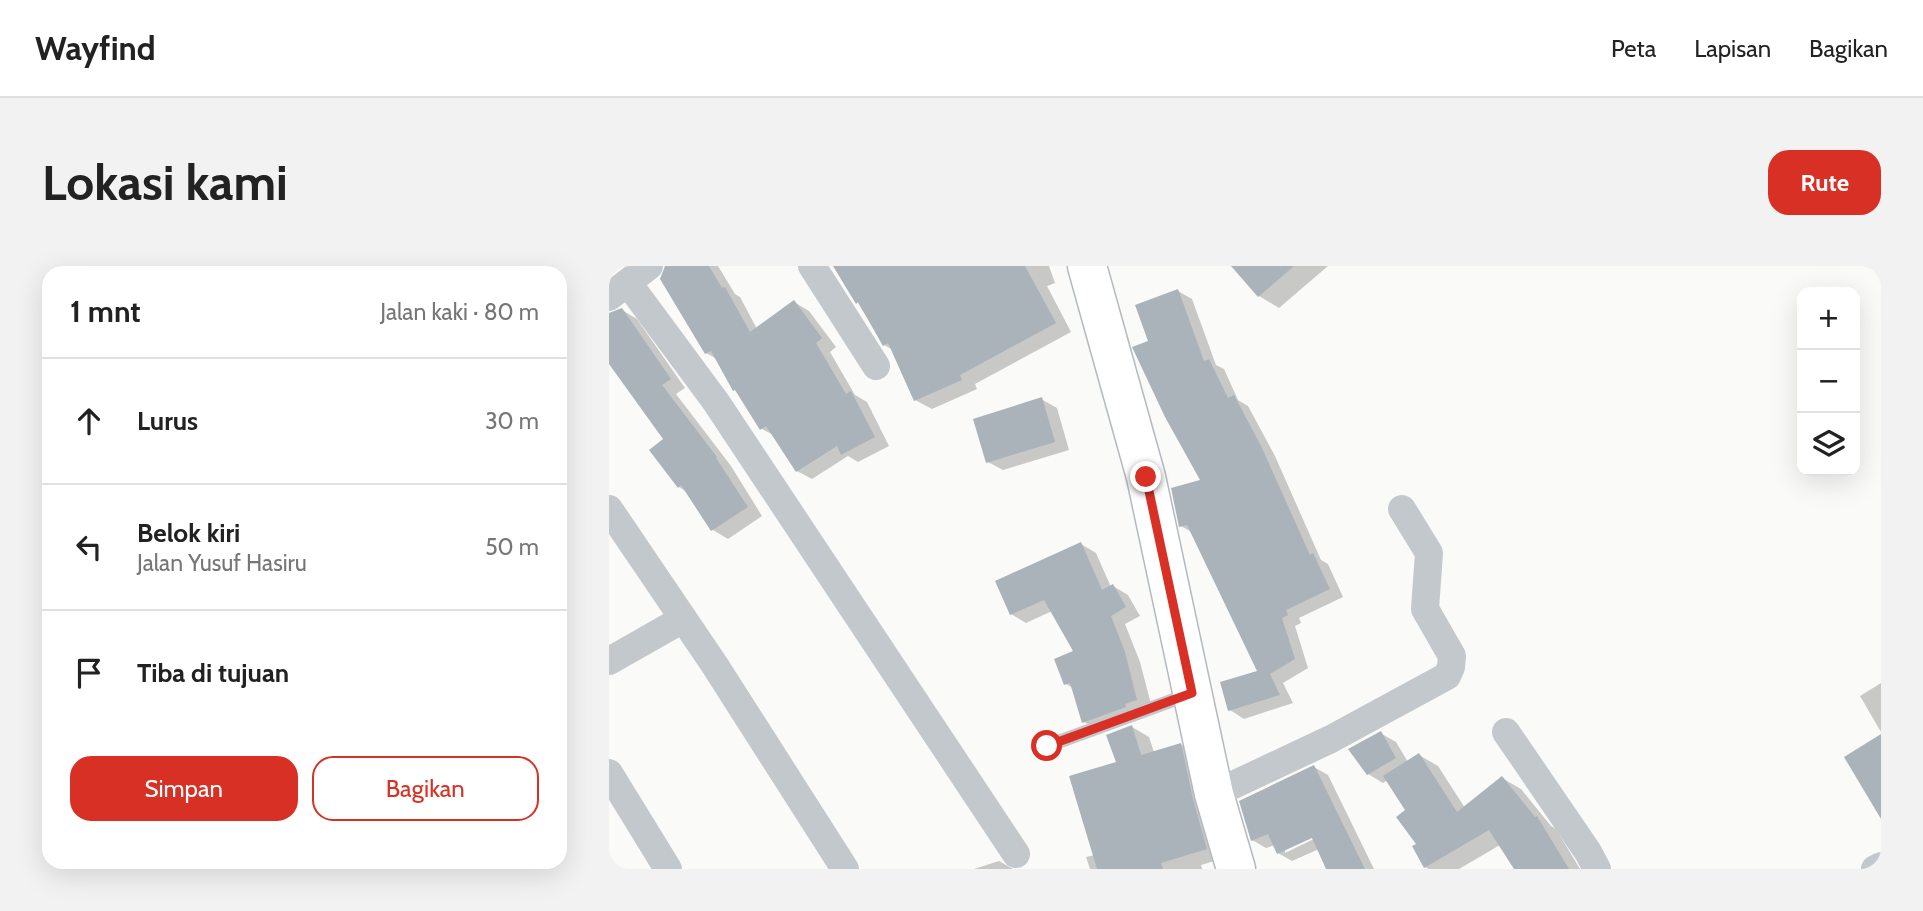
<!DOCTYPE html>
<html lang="id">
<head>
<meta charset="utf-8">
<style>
  :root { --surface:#fff; --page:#f2f2f2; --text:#222; --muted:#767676; --line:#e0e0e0; --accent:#d93025 }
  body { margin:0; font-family:Cabin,sans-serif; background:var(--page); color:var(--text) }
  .controls { position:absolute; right:21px; top:21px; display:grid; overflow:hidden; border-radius:14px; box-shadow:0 7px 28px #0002 }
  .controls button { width:63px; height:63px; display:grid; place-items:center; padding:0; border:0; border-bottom:2px solid var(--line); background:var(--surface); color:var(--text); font:35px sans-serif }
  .stop { position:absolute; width:21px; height:21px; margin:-16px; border:5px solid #d93025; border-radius:50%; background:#fff }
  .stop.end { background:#d93025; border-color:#fff; box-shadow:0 2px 7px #0008 }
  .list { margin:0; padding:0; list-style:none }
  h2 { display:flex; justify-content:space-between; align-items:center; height:91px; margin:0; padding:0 28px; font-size:30px }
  h2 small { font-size:23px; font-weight:400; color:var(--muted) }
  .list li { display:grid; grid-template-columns:46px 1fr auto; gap:21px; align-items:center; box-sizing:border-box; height:126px; padding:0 28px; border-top:2px solid var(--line) }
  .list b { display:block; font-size:26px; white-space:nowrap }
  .list p { margin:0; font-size:23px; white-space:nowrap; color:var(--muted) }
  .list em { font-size:23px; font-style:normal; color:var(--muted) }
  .actions { display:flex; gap:14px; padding:21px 28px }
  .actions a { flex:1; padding:16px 0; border:2px solid var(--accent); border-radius:21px; text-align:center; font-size:24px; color:var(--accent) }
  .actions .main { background:var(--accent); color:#fff }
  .icon { flex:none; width:38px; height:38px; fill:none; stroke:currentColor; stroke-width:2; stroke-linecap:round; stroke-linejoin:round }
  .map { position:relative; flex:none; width:1272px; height:603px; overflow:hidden; border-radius:21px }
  header { display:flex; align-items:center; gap:42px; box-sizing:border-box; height:98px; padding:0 35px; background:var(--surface); border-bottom:2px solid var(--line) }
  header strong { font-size:33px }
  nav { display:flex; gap:38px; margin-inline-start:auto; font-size:24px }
  .intro { display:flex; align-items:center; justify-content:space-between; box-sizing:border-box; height:168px; padding:0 42px }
  h1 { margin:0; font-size:49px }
  .button { padding:18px 32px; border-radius:21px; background:var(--accent); color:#fff; font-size:24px; font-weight:700 }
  main { display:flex; gap:42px; padding:0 42px }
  aside { flex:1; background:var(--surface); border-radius:21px; box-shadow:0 7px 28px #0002 }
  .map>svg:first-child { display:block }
  .shadow { fill:#0003; fill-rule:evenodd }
  .building { fill:#aab3b9 }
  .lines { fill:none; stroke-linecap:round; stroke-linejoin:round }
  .secondary-casing { stroke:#b3babf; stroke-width:41 }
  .lane { stroke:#c3c8cc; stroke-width:14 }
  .street { stroke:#c3c8cc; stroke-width:28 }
  .secondary { stroke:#fff; stroke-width:38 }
  .route { stroke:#d93025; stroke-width:9 }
</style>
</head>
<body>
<header>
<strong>Wayfind</strong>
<nav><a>Peta</a><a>Lapisan</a><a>Bagikan</a></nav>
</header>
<div class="intro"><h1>Lokasi kami</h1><a class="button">Rute</a></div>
<main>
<aside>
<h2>1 mnt<small>Jalan kaki · 80 m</small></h2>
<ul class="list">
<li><svg class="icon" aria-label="ahead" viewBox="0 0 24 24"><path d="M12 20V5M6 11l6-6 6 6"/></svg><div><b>Lurus</b></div><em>30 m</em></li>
<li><svg class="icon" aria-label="left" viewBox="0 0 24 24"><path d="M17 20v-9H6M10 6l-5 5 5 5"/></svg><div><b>Belok kiri</b><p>Jalan Yusuf Hasiru</p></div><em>50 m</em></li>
<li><svg class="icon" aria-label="arrive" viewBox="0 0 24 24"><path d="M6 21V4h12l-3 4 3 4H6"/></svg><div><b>Tiba di tujuan</b></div></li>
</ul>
<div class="actions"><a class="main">Simpan</a><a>Bagikan</a></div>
</aside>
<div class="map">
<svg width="1272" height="603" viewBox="0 0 1272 603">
  <rect width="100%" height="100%" fill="#fafaf8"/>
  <g class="shadow">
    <polygon points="58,0 109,0 126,28 131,31 148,63 185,36 200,45 227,81 221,86 246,129 258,136 280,180 249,196 239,190 203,213 188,205 166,170 153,163 129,126 125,123 108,93 97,87"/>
    <polygon points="226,0 440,0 446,17 438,20 462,66 366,118 368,123 323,143 306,134 284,84 275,79"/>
    <polygon points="624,0 719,0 670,42 650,30"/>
    <polygon points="569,25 583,33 607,99 615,103 629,134 639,140 666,190 712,294 719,298 734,331 690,352 692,357 686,360 699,402 674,417 684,437 635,453 621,444 650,406 584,267 572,260 593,215 542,76"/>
    <polygon points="13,44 28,53 76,122 67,128 122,200 153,250 119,273 104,264 78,226 70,221 57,173 0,97 0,49"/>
    <polygon points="432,133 448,142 460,184 394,204 379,196"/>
    <polygon points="472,278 487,287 502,321 504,320 519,329 531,350 516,358 531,396 543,442 490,464 475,456 464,422 457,418 467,386 443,345 417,357 402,348"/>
    <polygon points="1272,417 1272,466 1251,430"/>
    <polygon points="523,461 540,471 545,486 571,478 589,488 615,592 592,599 593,603 481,603 477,591 486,589 509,497"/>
    <polygon points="771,467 787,476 799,496 810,489 829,500 856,542 893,512 912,523 942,560 947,563 971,603 907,603 891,579 850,603 820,603 816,601 798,545 779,514 774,517 759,508"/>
    <path d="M705,501L719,509L765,603H719L710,583L683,595L669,587L666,579L657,582L643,574ZM710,567L711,570L676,587V583Z"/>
    <polygon points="390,595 404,603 365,603"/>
  </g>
  <g class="building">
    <polygon points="56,0 100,0 113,22 116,21 141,66 185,34 213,72 207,77 237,128 242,125 266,171 232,189 228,180 187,206 157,160 151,164 126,124 124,125 102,85 96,88 51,13"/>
    <polygon points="224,0 416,0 447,57 351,109 353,114 305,135 279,77 274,80 249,36 247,38"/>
    <polygon points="622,0 685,0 649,31"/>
    <polygon points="569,23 595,95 600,93 619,132 625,129 652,180 701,289 704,287 721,323 677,344 679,349 673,352 686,393 661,408 671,429 619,445 611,416 648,405 578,259 570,261 562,222 591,214 556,151 523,81 539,75 526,39"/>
    <polygon points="13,42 62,113 53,119 108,191 107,192 139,241 102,265 72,219 69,222 40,184 54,173 0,98 0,47"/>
    <polygon points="433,131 446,176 377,197 364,153"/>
    <polygon points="472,276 493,324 504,318 517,341 502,350 516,386 528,434 516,438 517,441 473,457 461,417 455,419 445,393 464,385 435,334 401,349 386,315"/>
    <polygon points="523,459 532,489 572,477 584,533 598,583 552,597 554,603 488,603 460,510 507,496 497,469"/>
    <polygon points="772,465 787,492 758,509 739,483"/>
    <polygon points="1272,468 1272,553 1235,491"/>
    <polygon points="810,487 848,546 893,510 926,551 928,550 960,603 905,603 880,564 815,602 803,580 807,578 787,551 796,544 774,510"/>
    <polygon points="705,499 728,546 756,603 717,603 703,572 668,588 659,568 642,575 630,535"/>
  </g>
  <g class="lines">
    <defs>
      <polyline id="secondary" points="478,0 537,211 605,528 627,603"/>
    </defs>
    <use href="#secondary" class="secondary-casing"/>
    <polyline class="lane" points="438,480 581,428"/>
    <g class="street">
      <polyline points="203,0 267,100"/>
      <polyline points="19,17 107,136 407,588"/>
      <polyline points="0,31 40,0"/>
      <polyline points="0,243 105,398 236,603"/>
      <polyline points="0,395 74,353"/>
      <polyline points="897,466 979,586 988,603"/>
      <polyline points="0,507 59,603"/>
      <polyline points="605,528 722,473 838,410 842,401 843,390 816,343 820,287 793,243"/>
      <polyline points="1266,603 1272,600"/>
    </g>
    <use href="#secondary" class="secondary"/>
  </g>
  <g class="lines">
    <polyline class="route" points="438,480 583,427 537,211"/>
  </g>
</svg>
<div class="controls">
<button>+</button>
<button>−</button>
<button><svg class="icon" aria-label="layers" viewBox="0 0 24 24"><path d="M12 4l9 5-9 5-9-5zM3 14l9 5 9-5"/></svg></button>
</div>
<div class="stop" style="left:438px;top:480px"></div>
<div class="stop end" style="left:537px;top:211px"></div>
</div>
</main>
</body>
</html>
